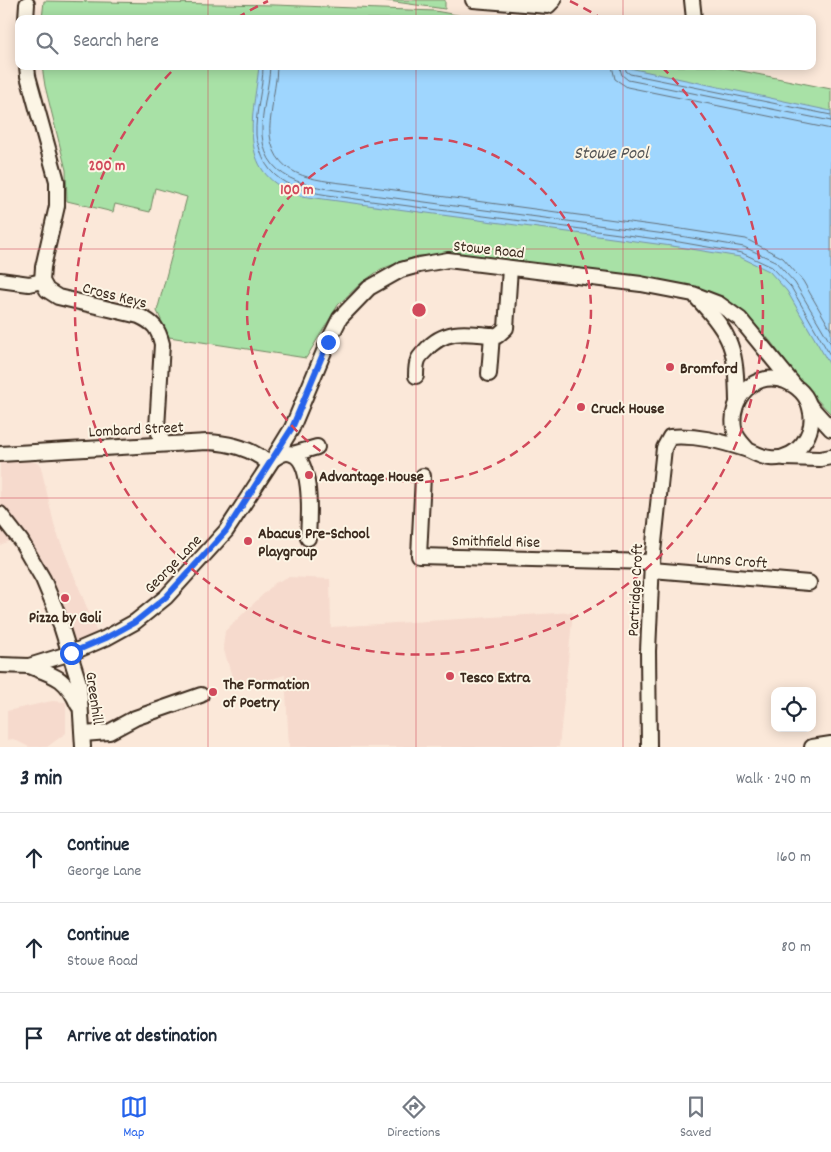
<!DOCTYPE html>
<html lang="en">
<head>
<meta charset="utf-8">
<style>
  :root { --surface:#fff; --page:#f2f2f3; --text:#1f2937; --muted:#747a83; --line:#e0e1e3; --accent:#2563eb }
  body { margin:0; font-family:Dekko,sans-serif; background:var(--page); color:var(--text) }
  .controls { position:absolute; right:15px; bottom:15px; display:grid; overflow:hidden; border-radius:10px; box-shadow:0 2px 12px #0003 }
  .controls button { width:45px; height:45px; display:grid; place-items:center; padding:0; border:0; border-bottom:1px solid var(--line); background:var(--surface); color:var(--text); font:25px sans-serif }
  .stop { position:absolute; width:15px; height:15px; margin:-11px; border:4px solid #2563eb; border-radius:50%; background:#fff }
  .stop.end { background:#2563eb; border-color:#fff; box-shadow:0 1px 5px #0008 }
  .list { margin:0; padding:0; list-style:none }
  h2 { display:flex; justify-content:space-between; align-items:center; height:65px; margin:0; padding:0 20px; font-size:21px }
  h2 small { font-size:16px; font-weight:400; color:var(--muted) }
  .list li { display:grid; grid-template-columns:32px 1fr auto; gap:15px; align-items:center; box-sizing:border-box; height:90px; padding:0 20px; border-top:1px solid var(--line) }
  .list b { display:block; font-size:19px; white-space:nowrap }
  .list p { margin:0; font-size:16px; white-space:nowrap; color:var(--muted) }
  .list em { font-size:16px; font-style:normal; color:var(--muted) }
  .icon { flex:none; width:28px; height:28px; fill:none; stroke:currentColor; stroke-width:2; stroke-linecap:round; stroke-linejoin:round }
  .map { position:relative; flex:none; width:831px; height:747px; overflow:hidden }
  .search { position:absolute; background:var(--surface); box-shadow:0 2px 12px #0003; left:15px; right:15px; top:15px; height:55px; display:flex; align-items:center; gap:12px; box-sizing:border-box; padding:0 18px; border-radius:10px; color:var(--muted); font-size:19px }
  .sheet { height:335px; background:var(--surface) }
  nav { display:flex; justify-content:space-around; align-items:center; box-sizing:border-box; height:70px; border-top:1px solid var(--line); background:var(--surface); font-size:14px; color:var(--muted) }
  nav a { display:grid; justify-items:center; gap:2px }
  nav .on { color:var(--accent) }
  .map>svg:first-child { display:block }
  .built { fill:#f6dacd }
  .green { fill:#a8e1a6; stroke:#728662 }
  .water { fill:#9fd6fe; stroke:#7791a4 }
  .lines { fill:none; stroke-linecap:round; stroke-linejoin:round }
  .shore { stroke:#636f78; stroke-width:1 }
  .minor-casing { stroke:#3b2a1e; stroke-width:18 }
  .minor { stroke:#fcf5e5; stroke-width:14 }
  .route { stroke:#2563eb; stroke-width:6 }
  .grid { fill:none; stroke:#d1495b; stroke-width:1; stroke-opacity:0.55 }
  .ring { fill:none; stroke:#d1495b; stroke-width:2.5; stroke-dasharray:9 6 }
  .poi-dot { fill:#d1495b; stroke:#fcf5e5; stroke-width:2 }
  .labels { text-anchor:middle; stroke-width:4; stroke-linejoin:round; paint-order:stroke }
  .street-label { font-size:16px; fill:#3b2a1e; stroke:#fcf5e5 }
  .poi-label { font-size:16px; font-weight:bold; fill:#3b2a1e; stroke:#fcf5e5; text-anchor:start }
  .water-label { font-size:18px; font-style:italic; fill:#545556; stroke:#fcf5e5 }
  .centre { fill:#d1495b; stroke:#fcf5e5; stroke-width:2.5 }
  .ring-label { font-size:15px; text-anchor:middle; font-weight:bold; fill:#d1495b; stroke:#fcf5e5; stroke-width:4; stroke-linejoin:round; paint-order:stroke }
</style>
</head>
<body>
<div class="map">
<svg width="831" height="747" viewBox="0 0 831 747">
  <rect width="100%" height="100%" fill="#fbe8d9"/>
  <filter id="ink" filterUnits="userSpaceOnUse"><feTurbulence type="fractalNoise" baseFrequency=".02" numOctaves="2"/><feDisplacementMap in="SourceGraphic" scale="10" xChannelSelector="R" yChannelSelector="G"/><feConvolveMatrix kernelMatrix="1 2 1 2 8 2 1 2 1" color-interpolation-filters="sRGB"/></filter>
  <g filter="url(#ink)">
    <g class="built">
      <polygon points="0,455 40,463 55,528 97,633 74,642 50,576 26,534 0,545"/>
      <polygon points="288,577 330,579 331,627 573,612 559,747 289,747 285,675 242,688 234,683 223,647 225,631 275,583"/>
      <polygon points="52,701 66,702 66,733 47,747 29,747 13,739 7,740 7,711"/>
    </g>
    <g class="green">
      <polygon points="381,0 445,0 445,9"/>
      <polygon points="44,1 275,5 435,11 479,19 42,19"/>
      <polygon points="42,66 717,66 831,89 831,414 803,385 771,342 748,316 716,295 687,286 631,280 453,254 418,256 381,269 360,284 338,305 306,358 169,337 157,311 187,197 155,188 150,212 115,204 113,212 67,201 66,170 45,86"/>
    </g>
    <path class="water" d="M259,66H620L831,111V367L787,291L769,271L740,257L679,247L301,196C295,193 289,191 283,188C237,163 255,107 259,66Z"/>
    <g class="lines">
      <g class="shore">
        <path d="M263,66C263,89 255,112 256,135C256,140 259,145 260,150C272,193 319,193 356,199L679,242L742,253L772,267L791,287L831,357"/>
        <path d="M270,66C269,89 261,112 262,135C266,186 318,187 357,193L680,236L744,247L775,261L795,283L831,344"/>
        <path d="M277,66C277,81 273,94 272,108C271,116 269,127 270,135C275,181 322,180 358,185L681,229L746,239L783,258L803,281L831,330"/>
        <polyline points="612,66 615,79 627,87 831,129"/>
        <polyline points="619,66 622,75 628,80 831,121"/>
        <polyline points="625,66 626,71 630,74 831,115"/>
      </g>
      <defs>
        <g id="minor">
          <polyline points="473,0 548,6 554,0"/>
          <polyline points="692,0 694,19"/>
          <polyline points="26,19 27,4"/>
          <path d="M27,66L28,76L57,181V206L43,267L42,281L47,290L58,297L139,316C154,323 158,328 162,344L157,428L163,443"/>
          <polyline points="0,280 29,284 42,281"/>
          <path d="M697,298C733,336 736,350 737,401"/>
          <polyline points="489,374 492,335"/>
          <path d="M416,376C416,371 416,365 418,360C419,357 422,354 425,351C445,327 470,333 497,336L506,328L510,268"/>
          <polyline points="810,406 831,429"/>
          <path d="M0,454L207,442C230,443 252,448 269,464"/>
          <polyline points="293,454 317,447"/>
          <polyline points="784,458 820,459 831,457"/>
          <path d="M273,459C277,457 282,453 287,453C314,453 309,520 308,538"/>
          <polyline points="423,476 419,556 652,562"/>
          <polyline points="0,514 21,541 43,579 56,610 79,683 83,747"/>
          <polyline points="652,570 809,583"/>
          <polyline points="0,665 29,666 71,653 106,638 135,622 166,597 226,531 273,459 292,428 328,342 340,318 369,288 401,270 419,265 448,260 641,284 693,294 719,304 740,319 794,385"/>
          <path d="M29,666C56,676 66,678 78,705"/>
          <polyline points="83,734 109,732 135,718 201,695"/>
          <path d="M649,747L648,651L652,562L664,448L670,437C696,435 720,441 745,449C754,452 760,457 770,458C797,461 817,433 810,408C807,395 797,386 785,381C755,370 729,398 734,428C735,437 742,443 748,450"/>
          <polyline points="812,747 831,744"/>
        </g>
      </defs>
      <use href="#minor" class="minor-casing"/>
      <use href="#minor" class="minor"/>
    </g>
  </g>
  <g class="lines" filter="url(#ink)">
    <polyline class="route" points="71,653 106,638 135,622 166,597 226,531 292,428 328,342"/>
  </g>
  <path class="grid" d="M208,0V19M416,0V19M623,0V19M208,66V747M416,66V747M623,66V747M0,249H831M0,498H831"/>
  <g class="ring">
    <circle cx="419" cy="310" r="172"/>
    <path d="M237 18A344 344 0 0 1 268 1M570 1A344 344 0 0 1 601 18M662 67A344 344 0 1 1 176 67"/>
  </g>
  <g class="poi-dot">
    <circle cx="670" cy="367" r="5"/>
    <circle cx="581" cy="407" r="5"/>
    <circle cx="309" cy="475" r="5"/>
    <circle cx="248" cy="541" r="5"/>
    <circle cx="65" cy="598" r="5"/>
    <circle cx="450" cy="676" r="5"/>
    <circle cx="213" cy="692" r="5"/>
  </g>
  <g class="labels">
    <g class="street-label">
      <text transform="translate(489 248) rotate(6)" y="6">Stowe Road</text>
      <text transform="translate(115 294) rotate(14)" y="6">Cross Keys</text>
      <text transform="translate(136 428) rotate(-3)" y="6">Lombard Street</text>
      <text transform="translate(496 540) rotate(1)" y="6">Smithfield Rise</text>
      <text transform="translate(732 559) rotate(5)" y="6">Lunns Croft</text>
      <text transform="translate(172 563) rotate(-46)" y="6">George Lane</text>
      <text transform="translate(634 590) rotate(-87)" y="6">Partridge Croft</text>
      <text transform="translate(96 698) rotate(82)" y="6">Greenhill</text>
    </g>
    <g class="poi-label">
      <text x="680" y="373">Bromford</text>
      <text x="591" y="413">Cruck House</text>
      <text x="319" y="481">Advantage House</text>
      <text x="258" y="538">Abacus Pre-School<tspan x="258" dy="18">Playgroup</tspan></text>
      <text x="65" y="622" text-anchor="middle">Pizza by Goli</text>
      <text x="460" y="682">Tesco Extra</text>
      <text x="223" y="689">The Formation<tspan x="223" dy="18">of Poetry</tspan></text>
    </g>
    <g class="water-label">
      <text x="611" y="158">Stowe Pool</text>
    </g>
  </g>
  <circle cx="419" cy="310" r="8" class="centre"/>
  <g class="ring-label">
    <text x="107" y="170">200 m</text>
    <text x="297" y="194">100 m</text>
  </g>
</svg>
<div class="controls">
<button><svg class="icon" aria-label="locate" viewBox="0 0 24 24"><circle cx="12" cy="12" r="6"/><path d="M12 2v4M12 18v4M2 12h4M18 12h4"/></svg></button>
</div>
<div class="stop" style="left:71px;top:653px"></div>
<div class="stop end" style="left:328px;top:342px"></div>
<div class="search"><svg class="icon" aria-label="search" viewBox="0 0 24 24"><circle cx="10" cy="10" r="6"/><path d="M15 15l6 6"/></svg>Search here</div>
</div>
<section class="sheet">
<h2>3 min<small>Walk · 240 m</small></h2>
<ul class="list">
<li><svg class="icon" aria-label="ahead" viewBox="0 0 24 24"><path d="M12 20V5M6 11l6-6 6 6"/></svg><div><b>Continue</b><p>George Lane</p></div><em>160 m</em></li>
<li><svg class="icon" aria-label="ahead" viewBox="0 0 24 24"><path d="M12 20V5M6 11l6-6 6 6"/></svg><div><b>Continue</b><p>Stowe Road</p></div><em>80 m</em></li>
<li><svg class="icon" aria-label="arrive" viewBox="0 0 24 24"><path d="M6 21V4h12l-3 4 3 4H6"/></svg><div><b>Arrive at destination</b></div></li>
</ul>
</section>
<nav>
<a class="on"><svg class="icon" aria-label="map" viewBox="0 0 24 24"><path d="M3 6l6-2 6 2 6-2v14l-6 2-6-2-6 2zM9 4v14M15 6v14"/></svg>Map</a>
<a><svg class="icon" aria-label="directions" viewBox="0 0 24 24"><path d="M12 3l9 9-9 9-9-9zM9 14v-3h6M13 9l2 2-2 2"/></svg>Directions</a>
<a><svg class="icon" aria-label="saved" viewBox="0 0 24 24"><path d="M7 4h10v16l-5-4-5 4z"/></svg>Saved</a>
</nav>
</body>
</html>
